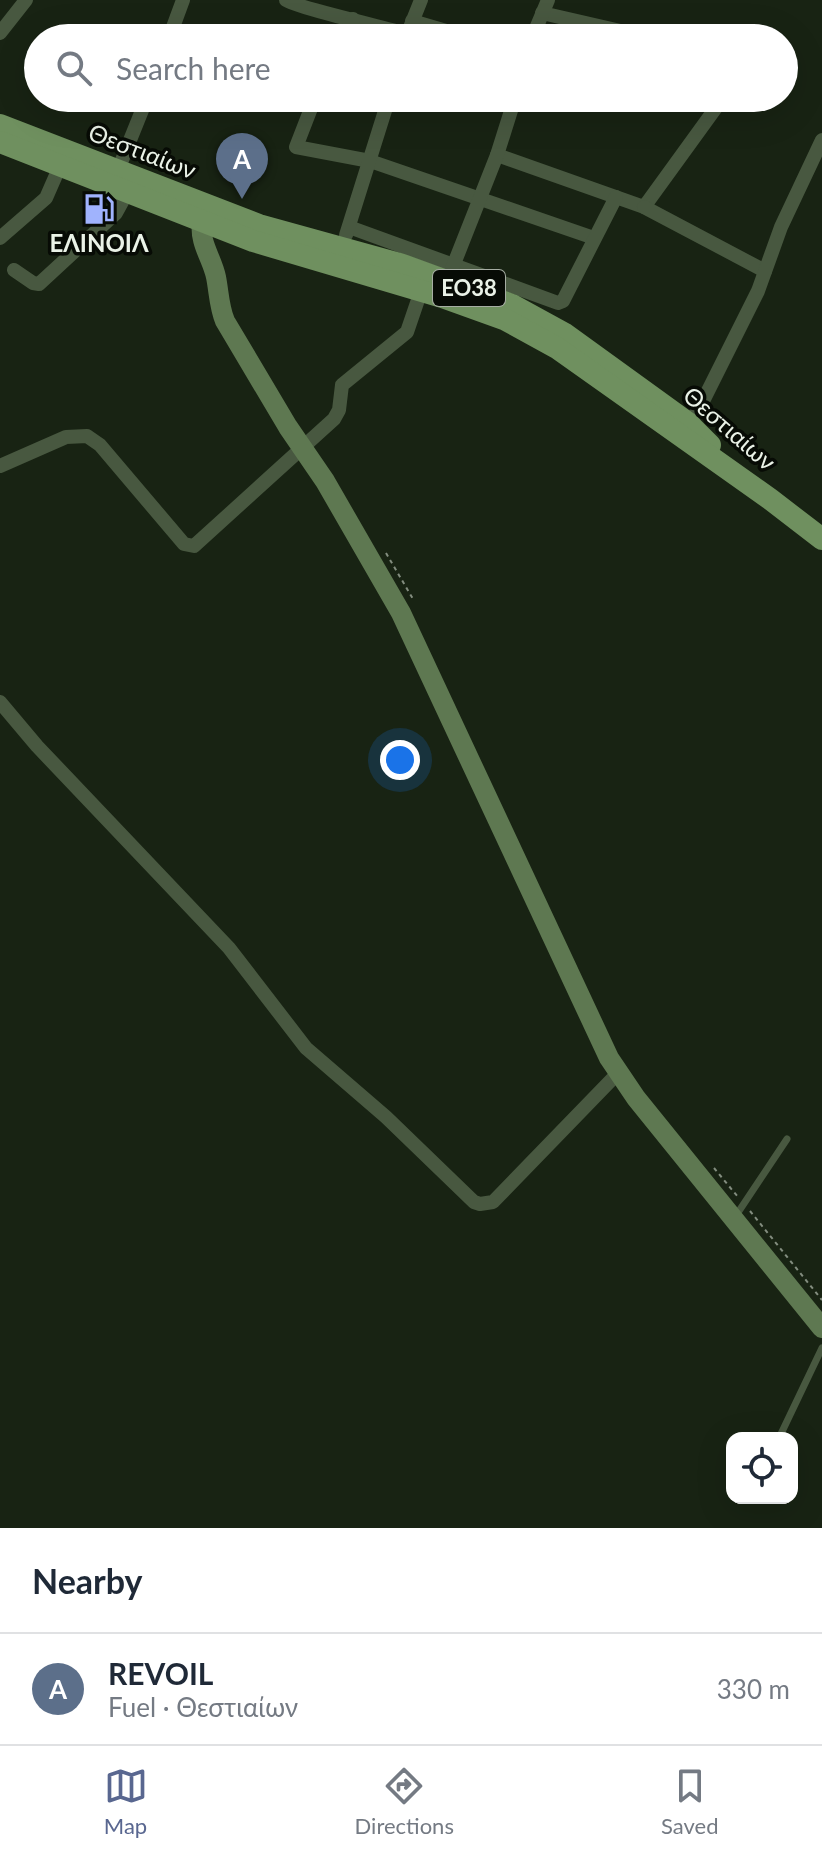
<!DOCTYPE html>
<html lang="en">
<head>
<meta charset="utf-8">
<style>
  :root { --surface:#fff; --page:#f2f2f3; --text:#1f2937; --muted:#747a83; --line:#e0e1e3; --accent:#596790 }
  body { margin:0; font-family:Lato,sans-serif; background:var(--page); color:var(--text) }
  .controls { position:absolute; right:24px; bottom:24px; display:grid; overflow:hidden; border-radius:16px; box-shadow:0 8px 32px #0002 }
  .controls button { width:72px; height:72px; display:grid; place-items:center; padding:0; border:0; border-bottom:2px solid var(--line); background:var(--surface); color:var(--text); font:40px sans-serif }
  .you { position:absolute; left:400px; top:760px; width:28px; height:28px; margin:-20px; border:6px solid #fff; border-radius:50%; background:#1a73e8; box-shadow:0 0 0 12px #1a73e833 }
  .badge { display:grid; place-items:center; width:52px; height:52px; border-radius:50%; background:var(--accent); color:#fff; font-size:26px; font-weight:700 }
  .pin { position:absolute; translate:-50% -66px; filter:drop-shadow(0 2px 4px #0008) }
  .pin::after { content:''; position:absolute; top:42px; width:28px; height:24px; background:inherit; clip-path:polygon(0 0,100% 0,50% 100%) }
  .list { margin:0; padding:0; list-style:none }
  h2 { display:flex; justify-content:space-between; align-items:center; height:104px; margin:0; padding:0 32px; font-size:34px }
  h2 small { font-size:26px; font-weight:400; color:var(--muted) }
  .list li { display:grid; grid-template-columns:52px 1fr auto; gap:24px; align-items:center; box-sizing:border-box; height:112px; padding:0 32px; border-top:2px solid var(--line) }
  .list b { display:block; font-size:30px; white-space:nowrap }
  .list p { margin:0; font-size:26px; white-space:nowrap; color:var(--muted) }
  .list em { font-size:26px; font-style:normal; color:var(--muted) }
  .icon { flex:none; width:44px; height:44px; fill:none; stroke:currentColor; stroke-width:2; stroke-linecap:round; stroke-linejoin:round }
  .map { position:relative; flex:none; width:822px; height:1528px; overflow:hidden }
  .search { position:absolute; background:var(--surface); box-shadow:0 8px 32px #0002; left:24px; right:24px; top:24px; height:88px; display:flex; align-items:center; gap:20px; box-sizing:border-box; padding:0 28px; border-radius:44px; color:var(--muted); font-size:30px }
  .sheet { height:216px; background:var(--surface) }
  nav { display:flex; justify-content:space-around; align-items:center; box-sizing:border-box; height:112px; border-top:2px solid var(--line); background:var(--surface); font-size:22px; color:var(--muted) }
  nav a { display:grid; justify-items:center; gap:4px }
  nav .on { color:var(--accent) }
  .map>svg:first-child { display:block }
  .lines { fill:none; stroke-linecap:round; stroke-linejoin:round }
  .path { stroke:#838d7f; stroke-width:2; stroke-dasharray:4 4; stroke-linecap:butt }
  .lane { stroke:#485840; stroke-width:7 }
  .street { stroke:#485840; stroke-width:14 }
  .secondary { stroke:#5e7851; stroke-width:20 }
  .primary { stroke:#6f905f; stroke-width:22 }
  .labels { text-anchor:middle; stroke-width:7; stroke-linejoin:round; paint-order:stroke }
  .shield { fill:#070b05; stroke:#a6ada3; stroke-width:2 }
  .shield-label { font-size:22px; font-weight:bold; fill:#eaf2e7 }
  .street-label { font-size:24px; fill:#eaf2e7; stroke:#070b05 }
  .poi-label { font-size:24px; font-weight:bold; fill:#eaf2e7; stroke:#070b05 }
</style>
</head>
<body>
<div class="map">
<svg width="822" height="1528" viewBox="0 0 822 1528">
  <rect width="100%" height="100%" fill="#182313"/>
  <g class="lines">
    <g class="path">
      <polyline points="386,553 413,599"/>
      <polyline points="714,1168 738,1197"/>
      <polyline points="750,1211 822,1300"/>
    </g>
    <g class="lane">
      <polyline points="735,1217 787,1139"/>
      <polyline points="779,1438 822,1348"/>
    </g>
    <g class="street">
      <path d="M286,0C292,6 390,29 407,34"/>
      <polyline points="542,13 651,38"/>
      <polyline points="412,21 470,38"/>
      <polyline points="409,30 421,0"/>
      <polyline points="0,33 26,0"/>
      <polyline points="169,38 183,0"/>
      <polyline points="343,38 353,19"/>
      <polyline points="532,38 548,0"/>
      <polyline points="315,98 296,147 370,161 594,238"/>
      <polyline points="497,155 644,207 723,98"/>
      <polyline points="116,175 147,98"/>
      <polyline points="644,207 765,271"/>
      <polyline points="349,227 558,303 563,301 616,197"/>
      <polyline points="346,235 389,98"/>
      <polyline points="0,238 46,198 60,166"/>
      <polyline points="14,270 33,283 39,284 116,213 127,193"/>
      <polyline points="450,274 497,155 515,98"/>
      <polyline points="688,423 698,411 758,291 781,227 822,140"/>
      <polyline points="0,466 66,437 87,436 100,445 184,544 194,546 334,419 339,410 342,385 407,332 421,291"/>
      <polyline points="0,702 37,746 229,948 306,1048 386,1117 474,1202 480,1204 493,1202 618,1073"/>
    </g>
    <path class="secondary" d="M202,222C199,243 212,258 216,277C219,292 219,307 225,321L288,427L325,481L401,613L609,1058L636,1098L822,1328"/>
    <g class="primary">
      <polyline points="0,125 259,225 400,264 512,305 565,334 688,423 710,445"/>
      <polyline points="0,142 253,241 442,297 506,320 557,348 770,499 822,539"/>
    </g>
  </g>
  <defs>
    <symbol id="fuel-bare" viewBox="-9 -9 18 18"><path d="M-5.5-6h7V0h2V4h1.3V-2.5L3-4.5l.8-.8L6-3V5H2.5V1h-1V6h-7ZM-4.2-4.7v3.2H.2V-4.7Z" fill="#a0b3fd" stroke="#070b05" stroke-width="2.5" paint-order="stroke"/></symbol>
  </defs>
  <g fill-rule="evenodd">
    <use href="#fuel-bare" x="77" y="187" width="44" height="44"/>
  </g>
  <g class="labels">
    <rect class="shield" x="433" y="270" width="72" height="36" rx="6"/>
    <g class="shield-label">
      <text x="469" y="296">ΕΟ38</text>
    </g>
    <g class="street-label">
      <text transform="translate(142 152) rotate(21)" y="8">Θεστιαίων</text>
      <text transform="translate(729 429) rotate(41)" y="8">Θεστιαίων</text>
    </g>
    <g class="poi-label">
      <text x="99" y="252">ΕΛΙΝΟΙΛ</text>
    </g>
  </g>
</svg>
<div class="controls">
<button><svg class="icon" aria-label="locate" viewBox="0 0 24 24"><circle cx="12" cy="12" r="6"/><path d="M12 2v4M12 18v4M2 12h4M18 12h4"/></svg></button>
</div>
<div class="you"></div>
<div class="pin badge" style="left:242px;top:199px;background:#5c6f8a">A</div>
<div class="search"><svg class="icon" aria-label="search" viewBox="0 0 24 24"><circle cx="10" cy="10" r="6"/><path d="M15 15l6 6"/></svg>Search here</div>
</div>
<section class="sheet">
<h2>Nearby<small></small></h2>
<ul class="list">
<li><span class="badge" style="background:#5c6f8a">A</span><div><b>REVOIL</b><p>Fuel · Θεστιαίων</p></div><em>330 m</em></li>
</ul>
</section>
<nav>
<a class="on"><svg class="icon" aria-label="map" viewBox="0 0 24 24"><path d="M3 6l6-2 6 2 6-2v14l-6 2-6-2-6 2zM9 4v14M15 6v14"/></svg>Map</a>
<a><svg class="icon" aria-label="directions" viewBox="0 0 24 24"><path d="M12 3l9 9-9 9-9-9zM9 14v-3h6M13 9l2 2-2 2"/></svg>Directions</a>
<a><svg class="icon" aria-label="saved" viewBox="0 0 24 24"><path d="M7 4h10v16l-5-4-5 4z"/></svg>Saved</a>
</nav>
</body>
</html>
